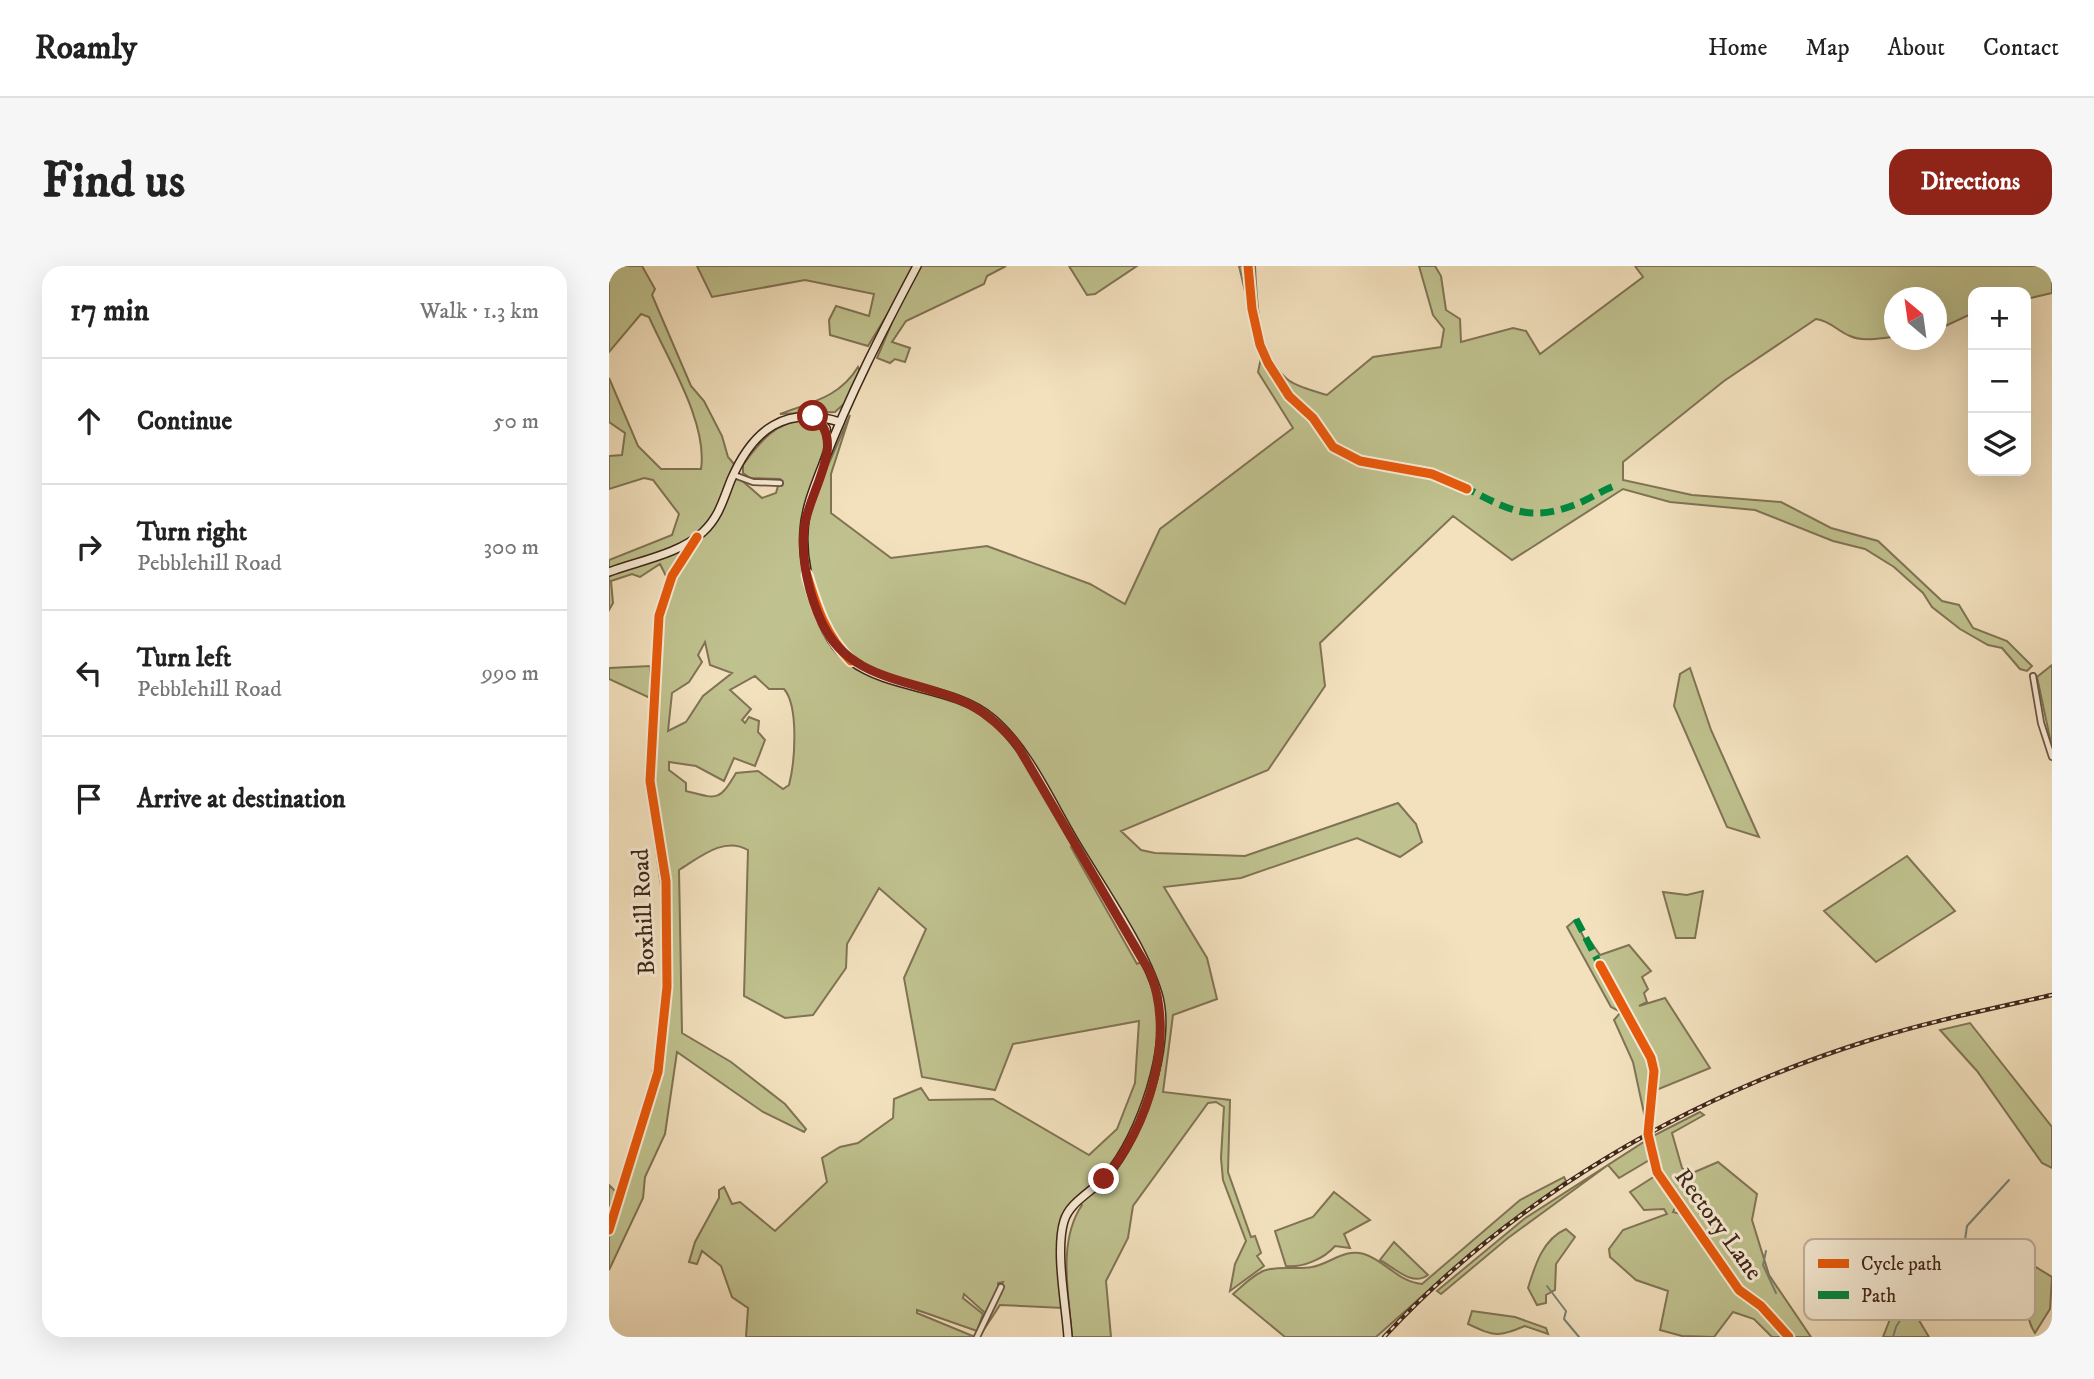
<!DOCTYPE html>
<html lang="en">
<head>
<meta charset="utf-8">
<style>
  :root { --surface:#fff; --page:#f6f6f6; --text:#222; --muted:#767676; --line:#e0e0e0; --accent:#8f2418 }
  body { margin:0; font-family:"IM FELL DW Pica",serif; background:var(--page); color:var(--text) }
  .controls { position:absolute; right:21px; top:21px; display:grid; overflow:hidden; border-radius:14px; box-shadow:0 7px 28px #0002 }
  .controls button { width:63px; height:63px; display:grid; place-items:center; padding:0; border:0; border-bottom:2px solid var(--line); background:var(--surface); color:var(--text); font:35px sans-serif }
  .compass { position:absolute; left:1275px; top:21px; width:63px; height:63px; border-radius:50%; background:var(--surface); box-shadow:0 7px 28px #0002; rotate:331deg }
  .stop { position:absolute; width:21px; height:21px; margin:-16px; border:5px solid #8f2418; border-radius:50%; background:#fff }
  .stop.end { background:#8f2418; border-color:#fff; box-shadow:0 2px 7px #0008 }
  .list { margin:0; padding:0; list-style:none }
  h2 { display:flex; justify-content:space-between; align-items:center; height:91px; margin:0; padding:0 28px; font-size:30px }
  h2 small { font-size:23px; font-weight:400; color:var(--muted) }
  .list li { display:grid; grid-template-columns:46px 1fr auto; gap:21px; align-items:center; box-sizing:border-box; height:126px; padding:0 28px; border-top:2px solid var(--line) }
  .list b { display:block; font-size:26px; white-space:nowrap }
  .list p { margin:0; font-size:23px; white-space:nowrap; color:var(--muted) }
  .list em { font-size:23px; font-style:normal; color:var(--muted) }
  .icon { flex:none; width:38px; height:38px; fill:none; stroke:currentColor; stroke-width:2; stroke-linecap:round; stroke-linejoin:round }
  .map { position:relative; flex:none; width:1443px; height:1071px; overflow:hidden; border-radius:21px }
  header { display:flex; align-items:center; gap:42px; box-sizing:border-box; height:98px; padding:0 35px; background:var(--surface); border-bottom:2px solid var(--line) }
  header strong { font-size:33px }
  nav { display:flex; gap:38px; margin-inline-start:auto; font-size:24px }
  .intro { display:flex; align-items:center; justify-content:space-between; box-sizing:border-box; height:168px; padding:0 42px }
  h1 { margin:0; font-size:49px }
  .button { padding:18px 32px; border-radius:21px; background:var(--accent); color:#fff; font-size:24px; font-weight:700 }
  main { display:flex; gap:42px; padding:0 42px }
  aside { flex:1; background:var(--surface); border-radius:21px; box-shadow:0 7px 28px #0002 }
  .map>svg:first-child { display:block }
  .green { fill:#bfc18e; stroke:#807354; stroke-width:2; fill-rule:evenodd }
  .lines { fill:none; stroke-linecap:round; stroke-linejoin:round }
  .stream { stroke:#778172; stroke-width:2 }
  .minor-casing { stroke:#6d5443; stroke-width:8 }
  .secondary-casing { stroke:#40251a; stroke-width:10 }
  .minor { stroke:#f7ecd5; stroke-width:4.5 }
  .secondary { stroke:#f7ecd5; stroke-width:7 }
  .rail-casing { stroke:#40251a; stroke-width:4.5 }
  .rail { stroke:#f7ecd5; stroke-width:2; stroke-dasharray:5; stroke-linecap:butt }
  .quiet { stroke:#00873e; stroke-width:7; stroke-dasharray:14 7; stroke-linecap:butt }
  .cycleway-casing { stroke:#f7ecd5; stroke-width:13 }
  .cycleway { stroke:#e8590c; stroke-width:9 }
  .route { stroke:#8f2418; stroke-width:9 }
  .labels { text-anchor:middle; stroke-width:6; stroke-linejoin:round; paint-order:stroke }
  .street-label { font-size:24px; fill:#40251a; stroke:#f7ecd5 }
  .key { fill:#f7ecd5; stroke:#c0b09d; stroke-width:2 }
  .key-label { font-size:19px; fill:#40251a }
</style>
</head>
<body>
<header>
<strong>Roamly</strong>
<nav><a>Home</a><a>Map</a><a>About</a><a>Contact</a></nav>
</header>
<div class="intro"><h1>Find us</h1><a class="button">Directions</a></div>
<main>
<aside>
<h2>17 min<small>Walk · 1.3 km</small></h2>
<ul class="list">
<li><svg class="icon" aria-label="ahead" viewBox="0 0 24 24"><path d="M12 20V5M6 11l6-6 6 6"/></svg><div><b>Continue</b></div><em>50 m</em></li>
<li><svg class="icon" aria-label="right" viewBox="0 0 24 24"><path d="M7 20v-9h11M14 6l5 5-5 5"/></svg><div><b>Turn right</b><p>Pebblehill Road</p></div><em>300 m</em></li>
<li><svg class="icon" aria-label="left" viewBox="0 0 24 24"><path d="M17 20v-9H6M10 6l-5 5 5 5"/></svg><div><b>Turn left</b><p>Pebblehill Road</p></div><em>990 m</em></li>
<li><svg class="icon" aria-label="arrive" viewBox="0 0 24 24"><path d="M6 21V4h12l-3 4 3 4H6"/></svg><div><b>Arrive at destination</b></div></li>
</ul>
</aside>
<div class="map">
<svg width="1443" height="1071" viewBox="0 0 1443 1071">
  <rect width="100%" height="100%" fill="#f3e1be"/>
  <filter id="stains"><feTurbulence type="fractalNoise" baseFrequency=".00286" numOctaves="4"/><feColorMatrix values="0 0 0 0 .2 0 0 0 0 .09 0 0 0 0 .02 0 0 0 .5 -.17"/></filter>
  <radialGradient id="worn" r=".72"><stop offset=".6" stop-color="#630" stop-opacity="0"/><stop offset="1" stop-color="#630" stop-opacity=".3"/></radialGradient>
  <g class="green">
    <path d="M0,0H33L46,23L43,29L82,120L95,135L113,170L119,191L125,198L120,212H130L153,232L167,227L171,213L141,212L134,207V199C151,175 168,155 198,153L212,161L217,175L193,255L192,284L203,236L241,149L222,208V247L282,292L378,280L481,318L516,338L551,263L684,162L649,106L652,92L630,0H646C648,35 648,87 678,113C687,121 706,125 718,129L764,91L832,81L835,63L824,49L810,0H826L832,10L837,44L851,53L852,76L904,62L917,65L931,88L1034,11L1026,0H1443V27L1417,33V26H1364V47L1328,64V32H1286L1285,71C1271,72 1254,76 1241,70C1228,65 1222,55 1207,53L1115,115L1014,196V214L1083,229L1172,236L1222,262L1269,275L1333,335L1350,339L1364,362L1398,375L1423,400L1418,405L1411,403L1393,382L1379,379L1351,363L1323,341L1314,327L1285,301L1256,283L1224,275L1146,244L1061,236L1014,223L903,294L844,250L711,377L716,420L659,504L512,565L532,584L546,587L636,590L789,537L807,558L813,576L791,591L748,572L632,612L555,621L598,692L608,733L564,749L554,826L621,834L619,906L642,971L646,970L652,987L648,990L655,1000L621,1025L626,998L637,975L614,914L612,892L615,841L607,836L599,837L524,940L519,972L497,1015L502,1071H463C460,1029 448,976 473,939L468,934L452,956L454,1042L391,1039L370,1071L394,1016L389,1017V1023L376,1047L355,1028L354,1032L374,1048L368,1065L308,1044V1047L366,1071H137L139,1042L123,1031L112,1000L93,985L88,998L80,996L86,976L110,932V924L115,921L123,938L131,936L166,965L218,916L213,892L231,881L249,877L284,852L285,833L312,822L320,834L384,833L480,889L508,863L526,817L530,755L404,778L386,824L313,811L295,712L317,663L270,622L238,678L237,702L204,749L176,752L135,730L139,584C115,570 91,591 70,604L73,767L122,796L176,838L197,863L195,866L154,846L68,786L56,868L36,911L34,932L0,1004V953L3,945L0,942V919L9,928L35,847L49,778L54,719L53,628L38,521L40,465L45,464C51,421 42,350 65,313L58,312L51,298L31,311L23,308L2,315L4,337L0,344V294L63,269L70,248L44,214L35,212L0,223V190L13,189L16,167L0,156V112L29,180L52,203H92C99,157 59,94 40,51L32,48L0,86ZM96,376L101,399L123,407L94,430L77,456L59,465L63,427L80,416L93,396L89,389ZM146,410L160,423H175C190,440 186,496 180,519L174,523L149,505L127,507C110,536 108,533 77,525V517L60,504V496L87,500L115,515L125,492L146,500L156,474L149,466L150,455L140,451L136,457L133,454L142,443L121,424ZM469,579L537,694L528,698L462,581Z"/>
    <polygon points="88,0 397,0 378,10 375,18 297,55 283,76 301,82 296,96 286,93 281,97 268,92 287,47 281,44 259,80 221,69 220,54 227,40 260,50 265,28 196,14 103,31"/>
    <polygon points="460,0 528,0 486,28 478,29"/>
    <path d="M249,101L251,105L236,137L226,146L171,148C202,136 230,132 249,101Z"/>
    <polygon points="1443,399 1443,475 1442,477 1428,411"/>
    <polygon points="41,400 41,432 0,413 0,402"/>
    <polygon points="1081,402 1102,464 1150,571 1118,561 1065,440 1071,408"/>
    <polygon points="1298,590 1346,645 1267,696 1215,645"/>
    <polygon points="1094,625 1086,672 1067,672 1054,626 1078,629"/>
    <polygon points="966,654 976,674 982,676 991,689 1020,679 1042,705 1033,711 1039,723 1035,727 1038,736 1030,740 1056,732 1101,802 1045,825 1047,807 1041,806 1041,825 1036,852 1024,796 1005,754 1012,746 1002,741 958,661"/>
    <polygon points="1361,757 1443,861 1443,902 1433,897 1368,805 1331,764"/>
    <path d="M1091,846L1095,849L1063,867L1073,902L1081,908L1109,896L1148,928L1143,954L1160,1009L1202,1071H1163L1145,1053L1124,1046L1105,1071L1073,1070L1051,1064L1059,1025L1027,1014L1001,991L1000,983L1014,964L1058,948L1055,943L1035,944L1021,926L1046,910L1067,940L1064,946L1072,948L1118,1009C1088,965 1052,924 1042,871Z"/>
    <polygon points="1038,874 1042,893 1010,912 999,899 899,972 832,1028 828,1025 915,953"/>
    <path d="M955,911L957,915L872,978L767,1071H676L624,1028C633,1020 643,1010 654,1005C669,999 687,1004 703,1001C721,998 735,982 755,988C777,995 789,1016 813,1018L911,934Z"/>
    <path d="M725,926L761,954L735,968L741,982L726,980C715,993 693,1002 677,1000L666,965L704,951Z"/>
    <path d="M957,963L966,971L947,998L946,1024L937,1029V1037L928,1039L919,1022C926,999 934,973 957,963Z"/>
    <path d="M785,976L819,1009C803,1021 786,1002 771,994Z"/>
    <path d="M1422,998L1443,1011L1441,1043L1426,1067C1414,1050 1417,1018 1422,998Z"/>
    <polygon points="1296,1035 1299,1036 1320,1071 1274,1071 1283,1048"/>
    <path d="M863,1045L906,1051L937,1062L939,1068L916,1060C888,1071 887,1071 859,1058Z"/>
  </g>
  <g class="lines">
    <g class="stream">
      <polyline points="1157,985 1154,999 1167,1027"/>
      <polyline points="938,1020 957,1045 955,1053 970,1071"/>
      <polyline points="1284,1071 1287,1061 1317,1012 1356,974 1358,960 1400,914"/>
    </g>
    <defs>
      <g id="minor">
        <polyline points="125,209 144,216 171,217"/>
        <polyline points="1424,410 1432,457 1443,491"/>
        <polyline points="991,699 1042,792 1045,805 1039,868 1048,906 1130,1024 1152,1040 1180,1071"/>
        <polyline points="0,964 49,806 58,721 57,615 41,515 50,350 63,310 88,272"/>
        <polyline points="368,1071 392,1021"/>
      </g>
      <g id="secondary">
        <path d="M308,0C274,64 240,130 214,198C206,219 196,242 195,265C193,292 200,316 208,341C214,361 224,382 242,395C283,425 344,419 384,453C420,484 442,536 466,576C492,620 535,681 549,728C564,777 531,872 498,909C485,925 461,935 455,955C446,985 457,1040 459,1071"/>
        <polyline points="207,151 217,162 220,180"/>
        <path d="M0,306C29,295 71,288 94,266C110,251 114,234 122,214C144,163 176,139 231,156"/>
      </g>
    </defs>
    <use href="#minor" class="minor-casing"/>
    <use href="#secondary" class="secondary-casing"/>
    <use href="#minor" class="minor"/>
    <use href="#secondary" class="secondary"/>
    <defs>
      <path id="rail" d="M775,1071C905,931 1077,832 1258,775C1318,756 1381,743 1443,729"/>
    </defs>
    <use href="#rail" class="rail-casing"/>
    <use href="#rail" class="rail"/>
    <g class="quiet">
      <path d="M853,220C897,242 918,258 968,238C982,232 994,224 1008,219"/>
      <polyline points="967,653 991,699"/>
    </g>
    <defs>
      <g id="cycleway">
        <polyline points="639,0 643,43 651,79 659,97 680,130 704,152 724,181 751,195 823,208 858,223"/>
        <path d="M198,309C208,342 217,370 242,395"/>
        <polyline points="991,699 1042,792 1045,805 1039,868 1048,906 1130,1024 1152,1040 1180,1071"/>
        <polyline points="0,964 49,806 58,721 57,615 41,515 50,350 63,310 88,271"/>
      </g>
    </defs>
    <use href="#cycleway" class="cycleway-casing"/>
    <use href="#cycleway" class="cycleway"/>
  </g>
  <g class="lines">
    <path class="route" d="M204,150C240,176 198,228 195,263C192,294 200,329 213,357C242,418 309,412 362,439C380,449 393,462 407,477L542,708C566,775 540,860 495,913"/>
  </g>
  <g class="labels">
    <g class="street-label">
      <text transform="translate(34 646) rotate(-93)" y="8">Boxhill Road</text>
      <text transform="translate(1110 958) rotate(54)" y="8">Rectory Lane</text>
    </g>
  </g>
  <rect x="1195" y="973" width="231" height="81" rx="10" class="key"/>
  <rect x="1209" y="993" width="31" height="9" fill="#e8590c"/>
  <rect x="1209" y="1025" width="31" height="8" fill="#00873e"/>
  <g class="key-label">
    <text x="1252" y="1004">Cycle path</text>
    <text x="1252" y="1036">Path</text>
  </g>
  <rect width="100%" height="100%" filter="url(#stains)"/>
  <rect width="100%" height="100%" fill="url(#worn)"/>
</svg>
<div class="controls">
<button>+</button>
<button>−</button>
<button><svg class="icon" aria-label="layers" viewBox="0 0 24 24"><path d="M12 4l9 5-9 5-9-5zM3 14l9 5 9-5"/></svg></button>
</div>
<svg class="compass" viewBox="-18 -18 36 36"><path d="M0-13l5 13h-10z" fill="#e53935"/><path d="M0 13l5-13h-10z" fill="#767676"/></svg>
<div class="stop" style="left:204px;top:150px"></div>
<div class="stop end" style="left:495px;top:913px"></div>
</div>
</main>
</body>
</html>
